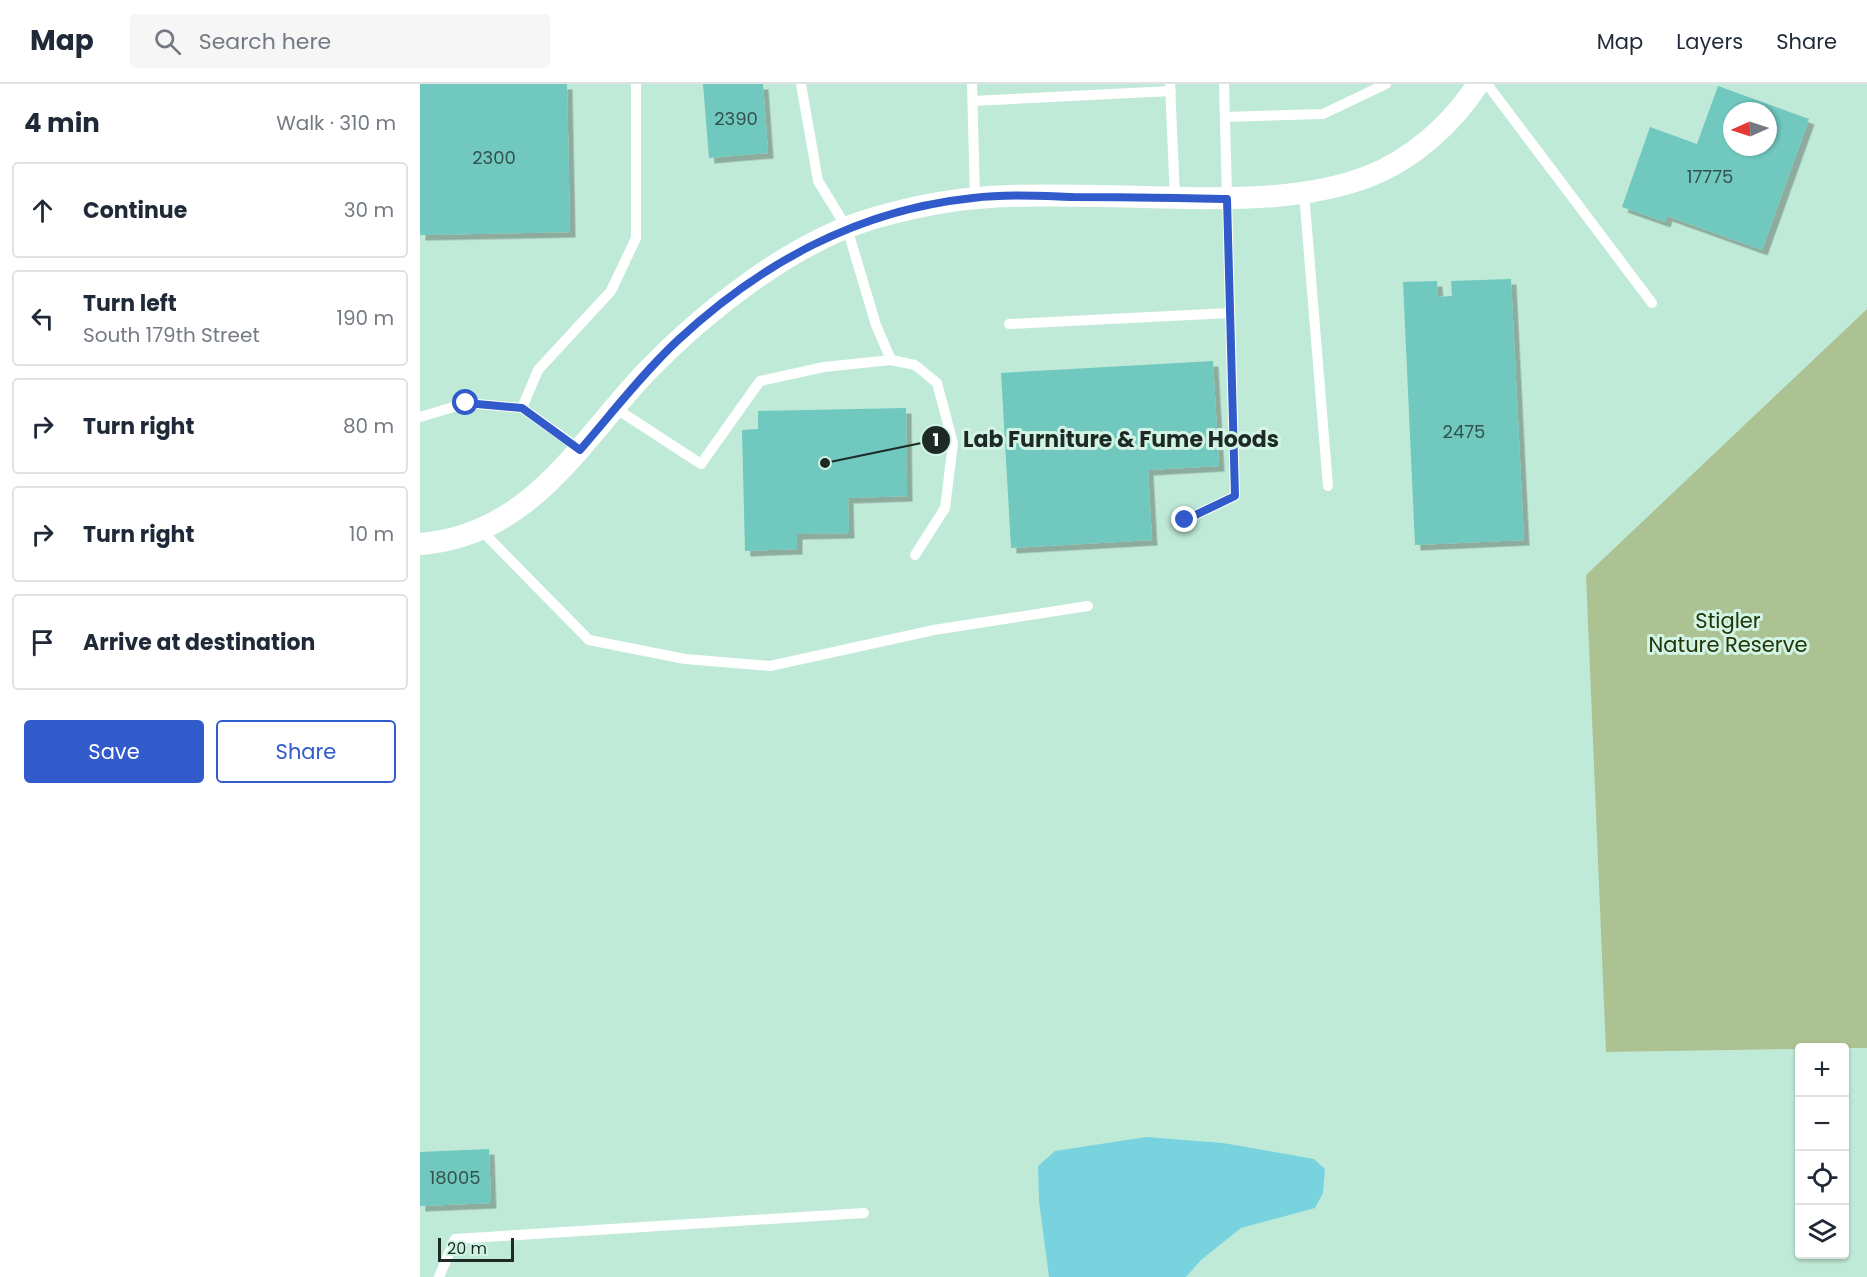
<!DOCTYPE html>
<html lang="en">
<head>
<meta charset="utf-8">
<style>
  :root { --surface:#fff; --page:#f6f6f7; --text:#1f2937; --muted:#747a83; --line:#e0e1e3; --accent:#315bcb }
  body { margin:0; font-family:Poppins,sans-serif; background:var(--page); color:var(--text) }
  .controls { position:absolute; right:18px; bottom:18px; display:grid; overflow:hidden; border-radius:6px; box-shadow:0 2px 4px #0004 }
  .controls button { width:54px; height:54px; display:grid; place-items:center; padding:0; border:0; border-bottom:2px solid var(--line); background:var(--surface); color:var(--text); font:30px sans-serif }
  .compass { position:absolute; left:1303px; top:18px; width:54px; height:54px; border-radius:50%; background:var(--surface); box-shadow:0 2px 4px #0004; rotate:267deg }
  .scale { position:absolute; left:18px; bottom:15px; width:76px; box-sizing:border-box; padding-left:6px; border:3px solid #1d2a25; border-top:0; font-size:16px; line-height:21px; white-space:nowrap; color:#1d2a25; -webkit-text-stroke:4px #d2f4e5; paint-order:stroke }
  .stop { position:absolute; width:18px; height:18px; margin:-14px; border:4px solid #315bcb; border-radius:50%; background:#fff }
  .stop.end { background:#315bcb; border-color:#fff; box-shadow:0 2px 6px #0008 }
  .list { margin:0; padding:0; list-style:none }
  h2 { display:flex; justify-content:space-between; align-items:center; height:78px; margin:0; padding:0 24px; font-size:26px }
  h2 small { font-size:20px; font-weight:400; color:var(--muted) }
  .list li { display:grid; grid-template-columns:39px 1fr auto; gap:18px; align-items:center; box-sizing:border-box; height:96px; margin:0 12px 12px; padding:0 12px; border:2px solid var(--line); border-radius:6px }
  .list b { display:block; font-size:22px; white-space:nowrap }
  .list p { margin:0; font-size:20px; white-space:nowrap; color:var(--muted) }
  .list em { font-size:20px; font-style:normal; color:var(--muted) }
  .actions { display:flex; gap:12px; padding:18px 24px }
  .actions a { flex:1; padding:14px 0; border:2px solid var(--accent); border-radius:6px; text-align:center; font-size:21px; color:var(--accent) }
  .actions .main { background:var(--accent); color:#fff }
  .icon { flex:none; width:33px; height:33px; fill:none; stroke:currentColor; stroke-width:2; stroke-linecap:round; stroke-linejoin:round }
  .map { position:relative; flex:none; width:1447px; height:1193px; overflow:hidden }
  header { display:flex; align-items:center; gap:36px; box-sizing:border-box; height:84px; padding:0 30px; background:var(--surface); border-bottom:2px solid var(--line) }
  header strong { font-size:28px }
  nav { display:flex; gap:33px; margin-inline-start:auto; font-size:21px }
  .search { width:420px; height:54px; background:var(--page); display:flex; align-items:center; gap:15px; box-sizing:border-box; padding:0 21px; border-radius:6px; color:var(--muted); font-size:22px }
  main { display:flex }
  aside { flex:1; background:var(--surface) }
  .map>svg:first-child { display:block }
  .built { fill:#c0ead8; fill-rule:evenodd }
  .green { fill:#acc292 }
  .water { fill:#79d3df }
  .building { fill:#6fc8bf; fill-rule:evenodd; filter:url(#shadow) }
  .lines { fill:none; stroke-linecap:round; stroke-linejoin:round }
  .service { stroke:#fff; stroke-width:10 }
  .minor { stroke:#fff; stroke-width:22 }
  .route { stroke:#315bcb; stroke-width:8 }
  .labels { text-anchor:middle; stroke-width:6; stroke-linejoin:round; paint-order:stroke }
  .number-label { font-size:18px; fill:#32524c }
  .park-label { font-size:21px; fill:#233407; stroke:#d2f4e5 }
  .leader { fill:none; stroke:#1d2a25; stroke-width:2 }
  .callout-dot { fill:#1d2a25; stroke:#d2f4e5; stroke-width:2 }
  .mark-label { font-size:18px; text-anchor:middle; font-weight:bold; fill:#fff }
  .callout-label { font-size:22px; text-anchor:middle; font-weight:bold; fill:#1d2a25; stroke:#d2f4e5; stroke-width:6; stroke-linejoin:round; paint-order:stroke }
</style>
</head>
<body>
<header>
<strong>Map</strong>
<div class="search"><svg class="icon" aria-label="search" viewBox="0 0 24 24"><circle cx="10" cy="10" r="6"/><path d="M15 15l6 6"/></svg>Search here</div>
<nav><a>Map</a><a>Layers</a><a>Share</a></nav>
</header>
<main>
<aside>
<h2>4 min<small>Walk · 310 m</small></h2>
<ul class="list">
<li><svg class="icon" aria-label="ahead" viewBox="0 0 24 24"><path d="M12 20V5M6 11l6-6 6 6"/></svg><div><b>Continue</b></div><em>30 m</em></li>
<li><svg class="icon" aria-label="left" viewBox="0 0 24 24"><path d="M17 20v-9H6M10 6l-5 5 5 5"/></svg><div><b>Turn left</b><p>South 179th Street</p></div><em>190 m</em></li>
<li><svg class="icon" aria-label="right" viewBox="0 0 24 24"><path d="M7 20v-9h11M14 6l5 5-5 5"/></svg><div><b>Turn right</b></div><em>80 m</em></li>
<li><svg class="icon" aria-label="right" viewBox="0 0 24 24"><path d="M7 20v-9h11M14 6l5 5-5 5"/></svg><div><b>Turn right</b></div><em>10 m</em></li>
<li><svg class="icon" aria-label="arrive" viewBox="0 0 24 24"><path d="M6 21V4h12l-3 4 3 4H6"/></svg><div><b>Arrive at destination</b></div></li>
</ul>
<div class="actions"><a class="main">Save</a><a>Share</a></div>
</aside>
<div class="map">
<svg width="1447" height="1193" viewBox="0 0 1447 1193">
  <defs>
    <filter id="shadow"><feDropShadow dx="5.5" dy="5.5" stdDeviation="0" flood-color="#0004"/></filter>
  </defs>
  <rect width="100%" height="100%" fill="#d2f4e5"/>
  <path class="built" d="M0,0H1447V225L1166,491L1187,968L1379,965L1380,1170H1424L1425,964H1447V1193H0ZM1312,27H1348V63H1312Z"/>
  <polygon class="green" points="1447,225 1447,964 1380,964 1379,965 1186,968 1166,491"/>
  <polygon class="water" points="726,1053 803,1059 894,1075 905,1085 903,1109 895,1124 821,1144 781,1176 766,1193 629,1193 619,1117 618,1082 635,1067"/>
  <g class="building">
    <polygon points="0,0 147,0 150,148 0,151"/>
    <polygon points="283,0 343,0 348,69 289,74"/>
    <path d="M1298,2L1389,35L1342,166L1247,132L1245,138L1202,123L1230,43L1277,60ZM1312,27H1348V63H1312Z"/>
    <polygon points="1091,195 1104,456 995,461 983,198 1017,197 1018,213 1032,212 1031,197"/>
    <polygon points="793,277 799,382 728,386 732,456 591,464 581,289"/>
    <polygon points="486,324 487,412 428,414 429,449 377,450 377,465 325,467 322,346 338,345 338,327"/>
    <polygon points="69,1065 71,1119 0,1122 0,1068"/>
  </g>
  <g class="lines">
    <g class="service">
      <polyline points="381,0 398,97 427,144 456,241 471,276 495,281 517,299 533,359 525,424 495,471"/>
      <polyline points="552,0 555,113"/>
      <polyline points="750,0 755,114"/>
      <polyline points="1067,0 1232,219"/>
      <polyline points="553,17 751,7"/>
      <polyline points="805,33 903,30 966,0"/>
      <polyline points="884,109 908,402"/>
      <polyline points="589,240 810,229"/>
      <polyline points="102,324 118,286 191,207 216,154 216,0"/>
      <polyline points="195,324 281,380 340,297 404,283 471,276"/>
      <polyline points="0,333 47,319 102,324 160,365"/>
      <polyline points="765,436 815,412 804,0"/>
      <polyline points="60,445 169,556 265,575 350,582 514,546 668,522"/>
      <polyline points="19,1193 35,1155 444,1129"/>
    </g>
    <path class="minor" d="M0,460C111,451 158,360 226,288C284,228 371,159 451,135C495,122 544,113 589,112C648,110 708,113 766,114C827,115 890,114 947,93C992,76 1032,40 1058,0"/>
  </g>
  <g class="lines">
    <path class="route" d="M46,319L102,324L160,366C192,329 222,290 257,257C341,179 437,126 553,114C586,110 620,112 653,113C704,113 755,114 807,115L815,412L765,436"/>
  </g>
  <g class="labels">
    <g class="number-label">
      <text x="316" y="41">2390</text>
      <text x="74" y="80">2300</text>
      <text x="1290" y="99">17775</text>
      <text x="1044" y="354">2475</text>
      <text x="35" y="1100">18005</text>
    </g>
    <g class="park-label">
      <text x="1308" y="544">Stigler<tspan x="1308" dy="24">Nature Reserve</tspan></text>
    </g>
  </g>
  <path class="leader" d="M405 379L516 356"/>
  <g class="callout-dot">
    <circle cx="405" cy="379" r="6"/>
    <circle cx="516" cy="356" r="15"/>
  </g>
  <g class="mark-label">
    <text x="516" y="362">1</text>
  </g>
  <g class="callout-label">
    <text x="701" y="363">Lab Furniture &amp; Fume Hoods</text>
  </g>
</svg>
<div class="controls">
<button>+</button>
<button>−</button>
<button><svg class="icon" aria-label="locate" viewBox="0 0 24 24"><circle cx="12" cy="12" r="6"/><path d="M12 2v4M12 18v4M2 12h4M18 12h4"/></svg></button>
<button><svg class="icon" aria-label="layers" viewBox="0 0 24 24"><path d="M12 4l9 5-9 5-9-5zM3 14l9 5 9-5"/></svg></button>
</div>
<svg class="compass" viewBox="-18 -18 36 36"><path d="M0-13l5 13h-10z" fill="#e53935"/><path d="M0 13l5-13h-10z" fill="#747a83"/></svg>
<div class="scale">20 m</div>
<div class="stop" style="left:46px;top:319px"></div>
<div class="stop end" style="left:765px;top:436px"></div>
</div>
</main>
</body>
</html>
